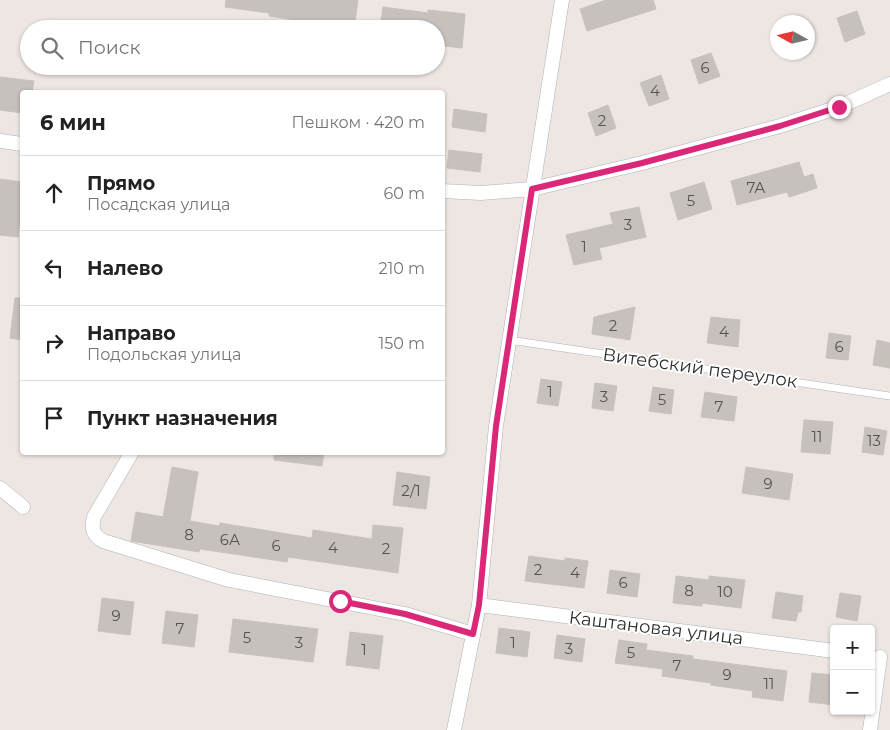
<!DOCTYPE html>
<html lang="ru">
<head>
<meta charset="utf-8">
<style>
  :root { --surface:#fff; --page:#f2f2f2; --text:#222; --muted:#767676; --line:#e0e0e0 }
  body { margin:0; font-family:Montserrat,sans-serif; background:var(--page); color:var(--text) }
  .controls { position:absolute; right:15px; bottom:15px; display:grid; overflow:hidden; border-radius:5px; box-shadow:0 1px 4px #0004 }
  .controls button { width:45px; height:45px; display:grid; place-items:center; padding:0; border:0; border-bottom:1px solid var(--line); background:var(--surface); color:var(--text); font:25px sans-serif }
  .compass { position:absolute; left:770px; top:15px; width:45px; height:45px; border-radius:50%; background:var(--surface); box-shadow:0 1px 4px #0004; rotate:278deg }
  .stop { position:absolute; width:15px; height:15px; margin:-11px; border:4px solid #db2777; border-radius:50%; background:#fff }
  .stop.end { background:#db2777; border-color:#fff; box-shadow:0 1px 5px #0008 }
  .list { margin:0; padding:0; list-style:none }
  h2 { display:flex; justify-content:space-between; align-items:center; height:65px; margin:0; padding:0 20px; font-size:21px }
  h2 small { font-size:16px; font-weight:400; color:var(--muted) }
  .list li { display:grid; grid-template-columns:32px 1fr auto; gap:15px; align-items:center; box-sizing:border-box; height:75px; padding:0 20px; border-top:1px solid var(--line) }
  .list b { display:block; font-size:19px; white-space:nowrap }
  .list p { margin:0; font-size:16px; white-space:nowrap; color:var(--muted) }
  .list em { font-size:16px; font-style:normal; color:var(--muted) }
  .icon { flex:none; width:28px; height:28px; fill:none; stroke:currentColor; stroke-width:2; stroke-linecap:round; stroke-linejoin:round }
  .map { position:relative; flex:none; width:890px; height:730px; overflow:hidden }
  .search { position:absolute; background:var(--surface); box-shadow:0 1px 4px #0004; left:20px; top:20px; width:425px; height:55px; display:flex; align-items:center; gap:12px; box-sizing:border-box; padding:0 18px; border-radius:28px; color:var(--muted); font-size:19px }
  .panel { position:absolute; background:var(--surface); box-shadow:0 1px 4px #0004; left:20px; top:90px; width:425px; height:365px; border-radius:5px }
  .map>svg:first-child { display:block }
  .building { fill:#c6c1bd; stroke:#c9c1bb }
  .lines { fill:none; stroke-linecap:round; stroke-linejoin:round }
  .lane-casing { stroke:#aeb2b8; stroke-width:8 }
  .street-casing { stroke:#aeb2b8; stroke-width:15 }
  .lane { stroke:#fff; stroke-width:7 }
  .street { stroke:#fff; stroke-width:14 }
  .route { stroke:#db2777; stroke-width:6 }
  .labels { text-anchor:middle; stroke-width:4; stroke-linejoin:round; paint-order:stroke }
  .number-label { font-size:15px; fill:#545352 }
  .street-label { font-size:18px; fill:#2e2e2e; stroke:#fff }
</style>
</head>
<body>
<div class="map">
<svg width="890" height="730" viewBox="0 0 890 730">
  <rect width="100%" height="100%" fill="#ede6e2"/>
  <g class="building">
    <polygon points="226,0 358,0 354,29 269,16 269,13 225,7"/>
    <polygon points="606,0 653,0 656,9 587,31 580,9"/>
    <polygon points="383,7 428,13 428,10 465,14 462,48 436,45 436,29 380,29"/>
    <polygon points="857,11 865,34 845,42 837,18"/>
    <polygon points="711,53 720,76 699,84 691,60"/>
    <polygon points="661,75 669,99 649,106 640,83"/>
    <polygon points="0,77 34,81 32,92 22,92 22,113 0,110"/>
    <polygon points="608,105 616,128 596,136 588,113"/>
    <polygon points="454,109 487,114 485,132 452,127"/>
    <polygon points="449,150 482,154 480,172 447,168"/>
    <polygon points="799,162 804,177 813,174 817,188 789,197 787,192 737,205 731,181"/>
    <polygon points="0,179 22,182 22,201 18,237 0,235"/>
    <polygon points="704,182 712,209 678,220 670,193"/>
    <polygon points="639,207 646,237 599,248 602,259 574,265 566,235 613,224 610,213"/>
    <polygon points="15,298 22,298 22,340 10,338"/>
    <polygon points="635,307 630,340 592,334 594,317"/>
    <polygon points="711,317 740,320 738,347 707,343"/>
    <polygon points="829,333 851,336 848,360 826,358"/>
    <polygon points="877,340 890,343 890,368 873,365"/>
    <polygon points="541,379 562,382 558,406 537,403"/>
    <polygon points="595,383 617,386 613,411 592,408"/>
    <polygon points="653,387 674,390 671,414 649,411"/>
    <polygon points="705,392 737,397 734,421 701,417"/>
    <polygon points="804,420 833,422 830,454 801,452"/>
    <polygon points="865,427 887,431 883,455 862,452"/>
    <polygon points="274,452 324,452 322,466 274,460"/>
    <polygon points="172,467 198,472 190,521 219,526 220,523 312,538 313,530 372,539 373,525 403,528 398,573 288,557 287,562 200,549 199,552 131,541 136,512 163,517"/>
    <polygon points="746,467 793,474 789,500 742,493"/>
    <polygon points="397,472 430,477 426,509 393,505"/>
    <polygon points="529,556 565,561 565,558 588,561 584,588 525,581"/>
    <polygon points="610,570 640,574 637,597 607,593"/>
    <polygon points="676,576 709,580 709,576 745,580 741,608 702,603 702,606 673,603"/>
    <polygon points="776,592 803,596 801,612 798,612 796,621 772,618"/>
    <polygon points="840,593 861,596 857,621 836,617"/>
    <polygon points="102,598 134,602 130,635 98,631"/>
    <polygon points="166,611 198,615 194,647 162,643"/>
    <polygon points="233,619 318,629 313,662 229,652"/>
    <polygon points="499,628 530,632 527,657 496,653"/>
    <polygon points="350,632 383,636 379,669 346,665"/>
    <polygon points="557,635 585,639 582,662 554,658"/>
    <polygon points="619,640 647,644 646,650 693,656 693,659 787,671 783,701 752,697 753,691 711,685 711,683 662,676 663,669 615,663"/>
    <polygon points="812,673 834,675 834,705 809,702"/>
  </g>
  <g class="lines">
    <defs>
      <polyline id="lane" points="509,340 890,396"/>
      <g id="street">
        <polyline points="0,141 22,144"/>
        <polyline points="442,191 481,193 532,189 642,163 780,126 839,107 890,84"/>
        <path d="M132,452L94,517C91,529 93,535 103,541L229,580L405,614L473,634"/>
        <polyline points="0,488 23,507"/>
        <polyline points="479,605 834,651"/>
        <polyline points="454,730 479,605 496,426 562,0"/>
        <polyline points="870,730 880,657"/>
      </g>
    </defs>
    <use href="#lane" class="lane-casing"/>
    <use href="#street" class="street-casing"/>
    <use href="#lane" class="lane"/>
    <use href="#street" class="street"/>
  </g>
  <g class="lines">
    <polyline class="route" points="340,601 405,614 473,634 479,605 496,426 532,189 642,163 780,126 839,107"/>
  </g>
  <g class="labels">
    <g class="number-label">
      <text x="705" y="73">6</text>
      <text x="655" y="96">4</text>
      <text x="602" y="126">2</text>
      <text x="756" y="193">7А</text>
      <text x="691" y="206">5</text>
      <text x="628" y="230">3</text>
      <text x="584" y="252">1</text>
      <text x="613" y="331">2</text>
      <text x="724" y="337">4</text>
      <text x="839" y="352">6</text>
      <text x="550" y="397">1</text>
      <text x="604" y="402">3</text>
      <text x="662" y="405">5</text>
      <text x="719" y="412">7</text>
      <text x="817" y="442">11</text>
      <text x="874" y="446">13</text>
      <text x="768" y="489">9</text>
      <text x="411" y="496">2/1</text>
      <text x="189" y="540">8</text>
      <text x="230" y="545">6А</text>
      <text x="276" y="551">6</text>
      <text x="333" y="553">4</text>
      <text x="386" y="554">2</text>
      <text x="538" y="575">2</text>
      <text x="575" y="578">4</text>
      <text x="623" y="588">6</text>
      <text x="689" y="596">8</text>
      <text x="725" y="597">10</text>
      <text x="116" y="621">9</text>
      <text x="180" y="634">7</text>
      <text x="247" y="643">5</text>
      <text x="299" y="648">3</text>
      <text x="513" y="648">1</text>
      <text x="569" y="654">3</text>
      <text x="364" y="655">1</text>
      <text x="631" y="658">5</text>
      <text x="677" y="671">7</text>
      <text x="727" y="680">9</text>
      <text x="769" y="689">11</text>
    </g>
    <g class="street-label">
      <text transform="translate(700 368) rotate(8)" y="6">Витебский переулок</text>
      <text transform="translate(656 628) rotate(7)" y="6">Каштановая улица</text>
    </g>
  </g>
</svg>
<div class="controls">
<button>+</button>
<button>−</button>
</div>
<svg class="compass" viewBox="-18 -18 36 36"><path d="M0-13l5 13h-10z" fill="#e53935"/><path d="M0 13l5-13h-10z" fill="#767676"/></svg>
<div class="stop" style="left:340px;top:601px"></div>
<div class="stop end" style="left:839px;top:107px"></div>
<div class="search"><svg class="icon" aria-label="search" viewBox="0 0 24 24"><circle cx="10" cy="10" r="6"/><path d="M15 15l6 6"/></svg>Поиск</div>
<section class="panel">
<h2>6 мин<small>Пешком · 420 m</small></h2>
<ul class="list">
<li><svg class="icon" aria-label="ahead" viewBox="0 0 24 24"><path d="M12 20V5M6 11l6-6 6 6"/></svg><div><b>Прямо</b><p>Посадская улица</p></div><em>60 m</em></li>
<li><svg class="icon" aria-label="left" viewBox="0 0 24 24"><path d="M17 20v-9H6M10 6l-5 5 5 5"/></svg><div><b>Налево</b></div><em>210 m</em></li>
<li><svg class="icon" aria-label="right" viewBox="0 0 24 24"><path d="M7 20v-9h11M14 6l5 5-5 5"/></svg><div><b>Направо</b><p>Подольская улица</p></div><em>150 m</em></li>
<li><svg class="icon" aria-label="arrive" viewBox="0 0 24 24"><path d="M6 21V4h12l-3 4 3 4H6"/></svg><div><b>Пункт назначения</b></div></li>
</ul>
</section>
</div>
</body>
</html>
